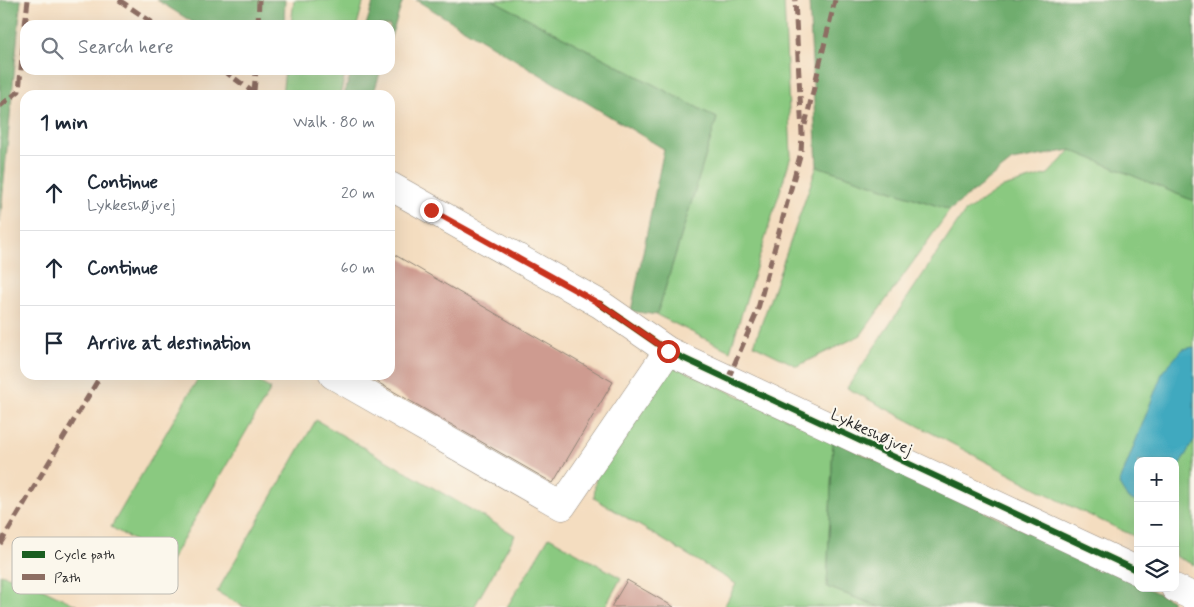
<!DOCTYPE html>
<html lang="en">
<head>
<meta charset="utf-8">
<style>
  :root { --surface:#fff; --page:#f2f2f3; --text:#1f2937; --muted:#747a83; --line:#e0e1e3 }
  body { margin:0; font-family:Mynerve,sans-serif; background:var(--page); color:var(--text) }
  .controls { position:absolute; right:15px; bottom:15px; display:grid; overflow:hidden; border-radius:10px; box-shadow:0 5px 20px #0002 }
  .controls button { width:45px; height:45px; display:grid; place-items:center; padding:0; border:0; border-bottom:1px solid var(--line); background:var(--surface); color:var(--text); font:25px sans-serif }
  .stop { position:absolute; width:15px; height:15px; margin:-11px; border:4px solid #c8321e; border-radius:50%; background:#fff }
  .stop.end { background:#c8321e; border-color:#fff; box-shadow:0 1px 5px #0008 }
  .list { margin:0; padding:0; list-style:none }
  h2 { display:flex; justify-content:space-between; align-items:center; height:65px; margin:0; padding:0 20px; font-size:21px }
  h2 small { font-size:16px; font-weight:400; color:var(--muted) }
  .list li { display:grid; grid-template-columns:32px 1fr auto; gap:15px; align-items:center; box-sizing:border-box; height:75px; padding:0 20px; border-top:1px solid var(--line) }
  .list b { display:block; font-size:19px; white-space:nowrap }
  .list p { margin:0; font-size:16px; white-space:nowrap; color:var(--muted) }
  .list em { font-size:16px; font-style:normal; color:var(--muted) }
  .icon { flex:none; width:28px; height:28px; fill:none; stroke:currentColor; stroke-width:2; stroke-linecap:round; stroke-linejoin:round }
  .map { position:relative; flex:none; width:1194px; height:607px; overflow:hidden }
  .search { position:absolute; background:var(--surface); box-shadow:0 5px 20px #0002; left:20px; top:20px; width:375px; height:55px; display:flex; align-items:center; gap:12px; box-sizing:border-box; padding:0 18px; border-radius:15px; color:var(--muted); font-size:19px }
  .panel { position:absolute; background:var(--surface); box-shadow:0 5px 20px #0002; left:20px; top:90px; width:375px; height:290px; border-radius:15px }
  .map>svg:first-child { display:block }
  .green { fill:#8ac980; stroke:#5a7a56 }
  .forest { fill:#6fad6e; stroke:#4d6c4c }
  .water { fill:#3fa9bf; stroke:#356a75 }
  .building { fill:#ce9b90 }
  .lines { fill:none; stroke-linecap:round; stroke-linejoin:round }
  .minor-casing { stroke:#908476; stroke-width:29 }
  .minor { stroke:#fff; stroke-width:28 }
  .quiet { stroke:#8d6e63; stroke-width:5; stroke-dasharray:10 5; stroke-linecap:butt }
  .cycleway-casing { stroke:#fbf7ec; stroke-width:9 }
  .cycleway { stroke:#1b5e20; stroke-width:6 }
  .route { stroke:#c8321e; stroke-width:6 }
  .labels { text-anchor:middle; stroke-width:4; stroke-linejoin:round; paint-order:stroke }
  .street-label { font-size:16px; fill:#2b2b2b; stroke:#fbf7ec }
  .key { fill:#fbf7ec; stroke:#bdbab2; stroke-width:1 }
  .key-label { font-size:14px; fill:#2b2b2b }
</style>
</head>
<body>
<div class="map">
<svg width="1194" height="607" viewBox="0 0 1194 607">
  <rect width="100%" height="100%" fill="#fbf7ec"/>
  <filter id="ink" filterUnits="userSpaceOnUse"><feTurbulence type="fractalNoise" baseFrequency=".02" numOctaves="2"/><feDisplacementMap in="SourceGraphic" scale="10" xChannelSelector="R" yChannelSelector="G"/><feConvolveMatrix kernelMatrix="1 2 1 2 8 2 1 2 1" color-interpolation-filters="sRGB"/></filter>
  <filter id="wash" filterUnits="userSpaceOnUse"><feTurbulence type="fractalNoise" baseFrequency=".0096" numOctaves="4" result="noise"/><feDisplacementMap in="SourceGraphic" scale="20" xChannelSelector="R" yChannelSelector="G"/><feGaussianBlur stdDeviation="1.12" result="paint"/><feColorMatrix in="noise" values="0 0 0 0 0 0 0 0 0 0 0 0 0 0 0 0 0 1.4 0 .05"/><feComposite in="paint" operator="in"/></filter>
  <g filter="url(#wash)">
    <rect width="100%" height="100%" fill="#f4ddc0"/>
    <g class="green">
      <polygon points="294,0 364,0 357,25 291,25"/>
      <polygon points="493,0 784,0 791,156 730,351 657,315 717,118"/>
      <polygon points="285,70 346,70 340,95 282,95"/>
      <polygon points="1071,150 1194,201 1194,565 1175,556 1175,461 1138,461 1138,538 1066,504 847,388 964,213 1003,187 1048,174"/>
      <polygon points="817,166 950,210 861,335 797,366 754,345"/>
      <polygon points="670,364 833,440 827,587 880,607 724,607 736,584 594,498 596,472"/>
      <polygon points="200,375 246,375 271,389 170,562 111,527"/>
      <polygon points="316,420 515,535 474,607 244,607 217,592"/>
      <polygon points="549,537 621,578 605,607 507,607"/>
      <polygon points="0,574 29,582 80,607 0,607"/>
    </g>
    <g class="forest">
      <polygon points="0,0 21,0 0,223"/>
      <polygon points="157,0 285,0 284,25 197,25"/>
      <polygon points="374,0 403,0 390,40 390,25 366,25"/>
      <polygon points="416,0 493,0 717,118 657,315 631,311 664,149"/>
      <polygon points="809,0 1194,0 1194,201 1071,150 1012,161 950,210 817,166"/>
      <polygon points="352,70 381,70 373,95 344,95"/>
      <polygon points="833,440 1138,584 1138,588 1147,588 1172,600 1172,607 880,607 827,587"/>
    </g>
    <polygon class="water" points="1194,347 1194,440 1175,473 1175,461 1138,461 1138,502 1128,499 1119,484 1163,371 1183,349"/>
    <g id="blocks">
      <g class="building">
        <polygon points="390,252 613,382 553,483 365,375 390,375"/>
        <polygon points="627,580 674,607 611,607"/>
      </g>
    </g>
  </g>
  <g filter="url(#ink)">
    <use href="#blocks" fill-opacity="0" stroke="#908476" stroke-width="1"/>
    <g class="lines">
      <defs>
        <g id="minor">
          <polyline points="390,186 600,304 668,351 1138,571"/>
          <polyline points="333,375 562,506 668,351"/>
          <polyline points="1175,588 1194,597"/>
        </g>
      </defs>
      <use href="#minor" class="minor-casing"/>
      <use href="#minor" class="minor"/>
      <g class="quiet">
        <polyline points="119,0 156,25"/>
        <polyline points="25,25 28,0"/>
        <polyline points="258,25 259,0"/>
        <polyline points="223,70 257,95"/>
        <polyline points="254,91 256,70"/>
        <polyline points="0,106 19,91 25,26"/>
        <polyline points="805,125 835,0"/>
        <polyline points="728,379 757,312 801,152 802,134 795,0"/>
        <polyline points="0,544 101,375"/>
      </g>
      <defs>
        <polyline id="cycleway" points="600,304 668,351 1138,571"/>
      </defs>
      <use href="#cycleway" class="cycleway-casing"/>
      <use href="#cycleway" class="cycleway"/>
    </g>
  </g>
  <g class="lines" filter="url(#ink)">
    <polyline class="route" points="431,210 600,304 668,351"/>
  </g>
  <g class="labels">
    <g class="street-label">
      <text transform="translate(872 431) rotate(25)" y="6">Lykkeshøjvej</text>
    </g>
  </g>
  <rect x="12" y="537" width="166" height="57" rx="8" class="key"/>
  <rect x="22" y="551" width="23" height="7" fill="#1b5e20"/>
  <rect x="22" y="574" width="23" height="6" fill="#8d6e63"/>
  <g class="key-label">
    <text x="54" y="559">Cycle path</text>
    <text x="54" y="582">Path</text>
  </g>
</svg>
<div class="controls">
<button>+</button>
<button>−</button>
<button><svg class="icon" aria-label="layers" viewBox="0 0 24 24"><path d="M12 4l9 5-9 5-9-5zM3 14l9 5 9-5"/></svg></button>
</div>
<div class="stop" style="left:668px;top:351px"></div>
<div class="stop end" style="left:431px;top:210px"></div>
<div class="search"><svg class="icon" aria-label="search" viewBox="0 0 24 24"><circle cx="10" cy="10" r="6"/><path d="M15 15l6 6"/></svg>Search here</div>
<section class="panel">
<h2>1 min<small>Walk · 80 m</small></h2>
<ul class="list">
<li><svg class="icon" aria-label="ahead" viewBox="0 0 24 24"><path d="M12 20V5M6 11l6-6 6 6"/></svg><div><b>Continue</b><p>Lykkeshøjvej</p></div><em>20 m</em></li>
<li><svg class="icon" aria-label="ahead" viewBox="0 0 24 24"><path d="M12 20V5M6 11l6-6 6 6"/></svg><div><b>Continue</b></div><em>60 m</em></li>
<li><svg class="icon" aria-label="arrive" viewBox="0 0 24 24"><path d="M6 21V4h12l-3 4 3 4H6"/></svg><div><b>Arrive at destination</b></div></li>
</ul>
</section>
</div>
</body>
</html>
